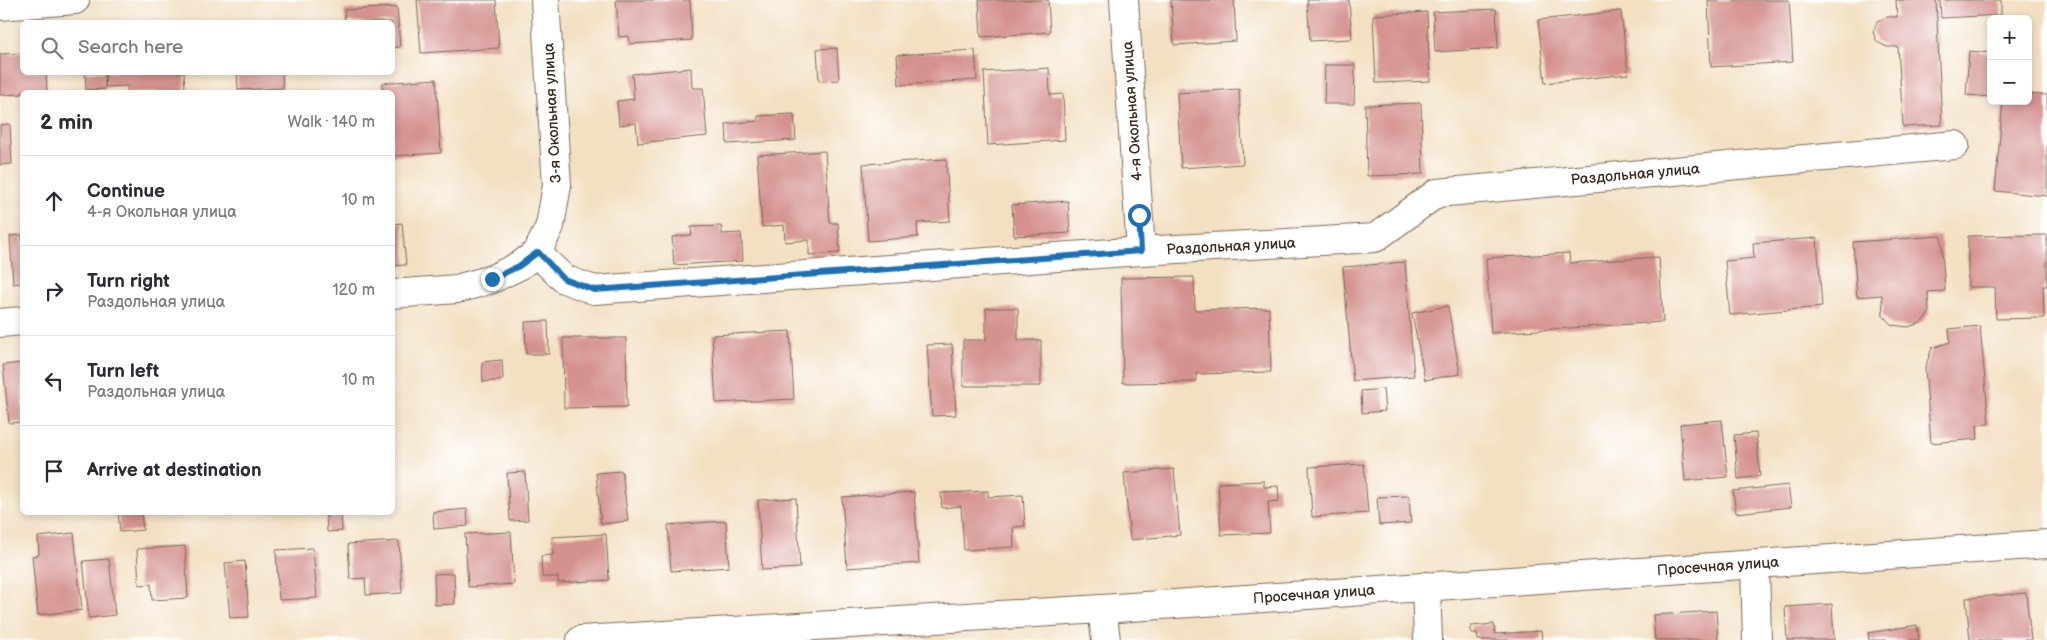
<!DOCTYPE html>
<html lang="en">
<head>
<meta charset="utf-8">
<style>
  :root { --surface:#fff; --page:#f7f7f7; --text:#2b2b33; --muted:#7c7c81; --line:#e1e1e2 }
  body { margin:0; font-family:"Balsamiq Sans",sans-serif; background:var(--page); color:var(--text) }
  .controls { position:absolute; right:15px; top:15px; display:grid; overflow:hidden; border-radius:8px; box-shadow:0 2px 8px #0003 }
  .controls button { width:45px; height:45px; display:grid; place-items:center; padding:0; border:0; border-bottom:1px solid var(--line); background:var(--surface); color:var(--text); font:25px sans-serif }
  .stop { position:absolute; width:15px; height:15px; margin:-11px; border:4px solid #1f6fb2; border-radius:50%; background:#fff }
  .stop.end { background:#1f6fb2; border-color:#fff; box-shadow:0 1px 5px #0008 }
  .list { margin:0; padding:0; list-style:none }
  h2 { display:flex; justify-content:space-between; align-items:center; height:65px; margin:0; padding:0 20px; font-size:21px }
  h2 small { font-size:16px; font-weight:400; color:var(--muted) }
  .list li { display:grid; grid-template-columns:32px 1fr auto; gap:15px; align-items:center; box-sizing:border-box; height:90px; padding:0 20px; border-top:1px solid var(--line) }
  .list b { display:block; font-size:19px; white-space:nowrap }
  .list p { margin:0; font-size:16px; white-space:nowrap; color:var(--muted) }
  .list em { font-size:16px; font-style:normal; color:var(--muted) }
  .icon { flex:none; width:28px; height:28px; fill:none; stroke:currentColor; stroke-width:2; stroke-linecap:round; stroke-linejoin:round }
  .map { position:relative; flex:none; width:2047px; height:640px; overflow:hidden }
  .search { position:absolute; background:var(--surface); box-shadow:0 2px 8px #0003; left:20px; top:20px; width:375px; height:55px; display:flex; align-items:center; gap:12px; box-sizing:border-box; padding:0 18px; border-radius:8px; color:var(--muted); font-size:19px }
  .panel { position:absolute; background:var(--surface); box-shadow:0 2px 8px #0003; left:20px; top:90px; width:375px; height:425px; border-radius:8px }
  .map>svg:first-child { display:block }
  .building { fill:#d4918e }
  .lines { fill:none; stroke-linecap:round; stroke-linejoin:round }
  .minor-casing { stroke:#7b6a58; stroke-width:30 }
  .minor { stroke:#fff; stroke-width:28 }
  .route { stroke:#1f6fb2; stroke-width:6 }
  .labels { text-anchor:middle; stroke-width:5; stroke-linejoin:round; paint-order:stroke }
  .street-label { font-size:15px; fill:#3b2a1e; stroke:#fff }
</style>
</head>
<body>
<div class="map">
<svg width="2047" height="640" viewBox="0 0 2047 640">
  <rect width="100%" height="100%" fill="#fff"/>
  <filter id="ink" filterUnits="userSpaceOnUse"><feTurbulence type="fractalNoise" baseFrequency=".02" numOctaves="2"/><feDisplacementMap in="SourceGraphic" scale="10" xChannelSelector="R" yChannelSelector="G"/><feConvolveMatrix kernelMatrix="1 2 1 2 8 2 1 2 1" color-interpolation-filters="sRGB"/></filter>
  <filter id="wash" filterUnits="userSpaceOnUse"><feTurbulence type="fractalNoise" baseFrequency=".0096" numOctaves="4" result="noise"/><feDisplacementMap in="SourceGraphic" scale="20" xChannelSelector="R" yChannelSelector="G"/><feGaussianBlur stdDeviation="1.12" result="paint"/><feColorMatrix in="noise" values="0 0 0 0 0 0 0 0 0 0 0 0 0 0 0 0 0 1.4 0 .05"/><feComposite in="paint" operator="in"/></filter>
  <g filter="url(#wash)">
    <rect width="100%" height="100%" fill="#f3e0c3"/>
    <g id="blocks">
      <g class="building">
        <polygon points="417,0 496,0 499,48 421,53"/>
        <polygon points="616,0 690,0 692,40 630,44 629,36 619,37"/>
        <polygon points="979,0 1048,0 1050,32 981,37"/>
        <polygon points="1171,0 1234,0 1236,41 1174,45"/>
        <polygon points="1307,0 1349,0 1352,39 1310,41"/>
        <polygon points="1708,0 1789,0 1793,62 1711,67"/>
        <polygon points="1896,0 1936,0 1942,125 1903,127 1898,47 1887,47 1877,42 1873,32 1877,22 1887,17 1897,17"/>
        <polygon points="1940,0 2001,0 2001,15 1941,18"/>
        <polygon points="397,7 400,47 392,48 392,22 345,22 344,10"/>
        <polygon points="1496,9 1498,48 1435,52 1433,12"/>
        <polygon points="1621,11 1628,74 1545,83 1538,20"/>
        <polygon points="1427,12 1430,81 1376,83 1373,15"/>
        <polygon points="837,48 839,80 819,81 817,49"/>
        <polygon points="975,50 977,80 899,85 897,55"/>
        <polygon points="1969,51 1991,53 1991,97 1966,95"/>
        <polygon points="22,53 22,72 46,72 47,92 22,92 22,94 0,95 0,54"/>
        <polygon points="1325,65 1355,65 1354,104 1324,104"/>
        <polygon points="691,68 692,88 703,88 707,136 638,143 636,123 619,125 617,101 634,99 632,74"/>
        <polygon points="1049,68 1050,95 1063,94 1065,140 988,145 984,72"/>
        <polygon points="85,72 104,72 105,89 86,90"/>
        <polygon points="105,72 184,72 185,92 127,92 127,86 106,87"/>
        <polygon points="237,72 282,72 283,88 238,90"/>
        <polygon points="436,79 441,153 392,156 392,92 383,92 382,83"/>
        <polygon points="1239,89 1243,164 1181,168 1177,93"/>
        <polygon points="2028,94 2047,95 2047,196 1995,191 2003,101 2028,101"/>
        <polygon points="1421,103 1423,174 1367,176 1365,105"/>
        <polygon points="794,114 796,140 727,144 726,124 758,121 758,116"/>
        <polygon points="10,124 12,164 0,165 0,125"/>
        <polygon points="825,151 830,223 838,223 840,253 809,255 809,240 785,242 784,225 762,227 757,155"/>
        <polygon points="946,159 950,221 917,223 918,237 868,241 863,164"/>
        <polygon points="1068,201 1070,233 1014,236 1012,205"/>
        <polygon points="402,223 406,265 392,266 392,224"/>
        <polygon points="721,226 722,234 741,233 743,261 674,265 672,237 692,235 691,227"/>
        <polygon points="22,235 22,283 13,284 10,236"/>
        <polygon points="2047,235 2047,286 2043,286 2044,318 1996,319 1995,287 1968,287 1968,236"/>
        <polygon points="1941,236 1945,291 1928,292 1929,314 1921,323 1908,327 1892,325 1883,316 1882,295 1857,297 1853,242"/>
        <polygon points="1817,238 1822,307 1730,315 1725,261 1754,258 1753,243"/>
        <polygon points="1569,253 1570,263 1659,257 1663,322 1491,333 1486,258"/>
        <polygon points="1405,262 1414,376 1353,381 1343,267"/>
        <polygon points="1194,277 1195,310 1269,308 1271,372 1196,374 1196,382 1123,383 1121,278"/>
        <polygon points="1448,306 1460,374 1425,380 1412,313"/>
        <polygon points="986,308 1018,308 1018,340 1041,340 1041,386 963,386 963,340 986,340"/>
        <polygon points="548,321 549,354 526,354 525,322"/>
        <polygon points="1980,326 1989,424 1977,425 1978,439 1931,443 1925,368 1932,348 1950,342 1949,329"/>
        <polygon points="790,331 794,399 716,403 712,335"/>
        <polygon points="563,338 626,338 627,407 564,408"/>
        <polygon points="952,344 956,415 932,416 927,345"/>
        <polygon points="502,360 503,380 483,382 482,362"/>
        <polygon points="22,363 22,422 9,423 3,365"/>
        <polygon points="1383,389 1385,411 1362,413 1361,391"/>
        <polygon points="1722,420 1728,477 1685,481 1680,424"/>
        <polygon points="1756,433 1760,476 1738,479 1734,435"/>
        <polygon points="1364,464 1368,513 1312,517 1309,467"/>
        <polygon points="1174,469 1180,535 1130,540 1124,473"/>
        <polygon points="622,471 628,521 601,524 596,473"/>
        <polygon points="525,472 528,520 510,521 507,473"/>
        <polygon points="1264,481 1264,487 1278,486 1279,501 1268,502 1270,533 1221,535 1218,483"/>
        <polygon points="1788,485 1791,507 1736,513 1733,491"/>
        <polygon points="988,491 988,497 1023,495 1025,526 1013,527 1014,547 964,550 961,506 942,508 941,493"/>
        <polygon points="914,492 919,563 847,568 842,497"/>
        <polygon points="1409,496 1411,523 1379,525 1377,497"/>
        <polygon points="796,498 800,568 762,570 758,500"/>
        <polygon points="467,509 468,526 434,529 433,512"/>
        <polygon points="118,512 141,512 143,530 120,532"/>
        <polygon points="326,512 341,512 342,531 327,532"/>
        <polygon points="726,521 729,567 671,571 668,525"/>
        <polygon points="511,532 514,584 468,587 465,534"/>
        <polygon points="74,533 82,610 38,615 32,556 39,555 38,537"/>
        <polygon points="606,534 609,580 558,583 558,577 542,577 541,556 553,555 552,537"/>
        <polygon points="399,541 402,593 366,595 365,578 350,579 348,544"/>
        <polygon points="185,546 188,598 152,600 151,584 139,585 137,549"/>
        <polygon points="313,548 317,598 279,600 276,550"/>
        <polygon points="109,559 115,615 89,618 83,561"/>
        <polygon points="245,561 249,617 230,618 225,563"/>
        <polygon points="454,573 455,604 435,605 434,574"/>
        <polygon points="2026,593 2031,640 1970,640 1966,598"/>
        <polygon points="1832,604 1834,640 1787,640 1785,607"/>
        <polygon points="1716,611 1718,640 1655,640 1653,615"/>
        <polygon points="1494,624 1495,634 1541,631 1542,640 1478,640 1477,633 1471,633 1471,626"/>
        <polygon points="1917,625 1919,640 1869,640 1868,633"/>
      </g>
    </g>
  </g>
  <g filter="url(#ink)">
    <use href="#blocks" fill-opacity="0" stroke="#7b6a58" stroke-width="1"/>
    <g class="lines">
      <defs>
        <g id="minor">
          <polyline points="1124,0 1141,251"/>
          <polyline points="0,6 75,0"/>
          <polyline points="537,253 564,279 594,290 1141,251 1375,238 1437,193 1955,145"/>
          <polyline points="392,294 457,289 492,279 519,266 537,253 550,226 557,185 545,0"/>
          <polyline points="0,323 22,321"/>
          <polyline points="1755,564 1757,640"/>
          <polyline points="1426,586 1428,640"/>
          <polyline points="1102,609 1106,640"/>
          <polyline points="581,640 1102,609 2047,544"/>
        </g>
      </defs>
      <use href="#minor" class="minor-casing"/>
      <use href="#minor" class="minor"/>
    </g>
  </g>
  <g class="lines" filter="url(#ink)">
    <polyline class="route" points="492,279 519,266 538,252 564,279 594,290 1141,251 1139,215"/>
  </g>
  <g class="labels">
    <g class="street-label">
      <text transform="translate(1132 111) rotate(-94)" y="5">4-я Окольная улица</text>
      <text transform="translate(552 113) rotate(-93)" y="5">3-я Окольная улица</text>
      <text transform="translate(1635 174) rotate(-5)" y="5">Раздольная улица</text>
      <text transform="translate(1231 246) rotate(-3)" y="5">Раздольная улица</text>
      <text transform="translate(1718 566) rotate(-4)" y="5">Просечная улица</text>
      <text transform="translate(1314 594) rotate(-4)" y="5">Просечная улица</text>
    </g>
  </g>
</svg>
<div class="controls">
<button>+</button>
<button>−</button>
</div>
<div class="stop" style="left:1139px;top:215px"></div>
<div class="stop end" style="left:492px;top:279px"></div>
<div class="search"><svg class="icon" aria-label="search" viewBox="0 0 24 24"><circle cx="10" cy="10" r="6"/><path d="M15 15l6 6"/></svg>Search here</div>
<section class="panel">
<h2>2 min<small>Walk · 140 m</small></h2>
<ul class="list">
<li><svg class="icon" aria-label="ahead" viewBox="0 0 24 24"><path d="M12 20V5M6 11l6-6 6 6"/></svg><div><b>Continue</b><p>4-я Окольная улица</p></div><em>10 m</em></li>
<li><svg class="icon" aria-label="right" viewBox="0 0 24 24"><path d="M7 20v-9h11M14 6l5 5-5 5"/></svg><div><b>Turn right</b><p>Раздольная улица</p></div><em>120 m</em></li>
<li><svg class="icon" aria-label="left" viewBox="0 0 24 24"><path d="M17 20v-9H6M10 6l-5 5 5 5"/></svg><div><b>Turn left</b><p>Раздольная улица</p></div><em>10 m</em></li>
<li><svg class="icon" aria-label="arrive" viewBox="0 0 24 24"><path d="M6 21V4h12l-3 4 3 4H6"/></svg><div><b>Arrive at destination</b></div></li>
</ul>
</section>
</div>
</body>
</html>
